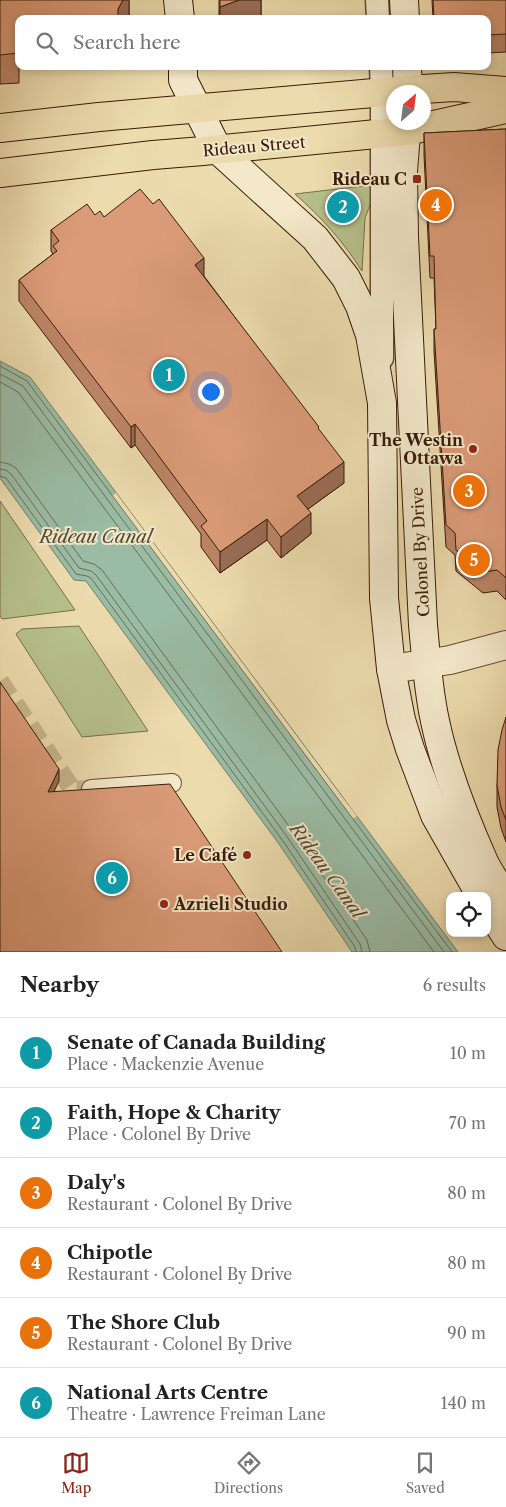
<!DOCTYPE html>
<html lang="en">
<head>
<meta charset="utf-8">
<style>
  :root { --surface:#fff; --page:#f2f2f2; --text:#222; --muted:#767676; --line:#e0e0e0; --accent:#8f2418 }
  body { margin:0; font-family:"Libre Caslon Text",serif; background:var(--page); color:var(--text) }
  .controls { position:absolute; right:15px; bottom:15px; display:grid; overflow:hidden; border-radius:10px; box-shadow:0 2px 8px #0003 }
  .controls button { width:45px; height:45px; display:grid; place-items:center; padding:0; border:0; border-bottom:1px solid var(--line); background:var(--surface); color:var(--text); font:25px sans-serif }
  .compass { position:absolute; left:386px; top:85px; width:45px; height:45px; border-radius:50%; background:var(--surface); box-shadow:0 2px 8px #0003; rotate:28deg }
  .you { position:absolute; left:210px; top:391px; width:18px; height:18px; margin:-12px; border:4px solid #fff; border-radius:50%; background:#1a73e8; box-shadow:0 0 0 8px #1a73e833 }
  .badge { display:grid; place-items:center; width:32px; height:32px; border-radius:50%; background:var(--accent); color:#fff; font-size:16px; font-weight:700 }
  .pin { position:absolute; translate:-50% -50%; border:2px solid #fff; box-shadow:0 1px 5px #0006 }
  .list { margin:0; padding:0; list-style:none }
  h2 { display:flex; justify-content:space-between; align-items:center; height:65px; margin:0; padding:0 20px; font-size:21px }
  h2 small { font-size:16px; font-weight:400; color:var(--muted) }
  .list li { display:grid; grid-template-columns:32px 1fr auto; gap:15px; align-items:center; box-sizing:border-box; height:70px; padding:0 20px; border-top:1px solid var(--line) }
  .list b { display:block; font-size:19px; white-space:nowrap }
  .list p { margin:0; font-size:16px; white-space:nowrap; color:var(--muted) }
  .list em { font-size:16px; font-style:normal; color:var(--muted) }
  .icon { flex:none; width:28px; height:28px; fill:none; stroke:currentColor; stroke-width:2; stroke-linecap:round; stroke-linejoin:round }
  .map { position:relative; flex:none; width:506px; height:952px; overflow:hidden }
  .search { position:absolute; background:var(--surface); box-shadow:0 2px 8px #0003; left:15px; right:15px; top:15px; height:55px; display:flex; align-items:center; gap:12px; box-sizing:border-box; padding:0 18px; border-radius:10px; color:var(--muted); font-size:19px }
  .sheet { height:485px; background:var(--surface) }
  nav { display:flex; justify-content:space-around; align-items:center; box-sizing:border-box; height:70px; border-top:1px solid var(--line); background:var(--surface); font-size:14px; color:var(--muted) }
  nav a { display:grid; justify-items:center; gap:2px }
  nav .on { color:var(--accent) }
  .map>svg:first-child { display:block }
  .green { fill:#b6c08b; stroke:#776e49 }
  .water { fill:#9abca5; stroke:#737c66 }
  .pier { fill:#ecdbad }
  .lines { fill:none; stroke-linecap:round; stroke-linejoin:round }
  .shore { stroke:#696c56; stroke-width:1 }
  .pedestrian-tunnel { stroke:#c8b58c; stroke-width:18; stroke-dasharray:18 9; stroke-linecap:butt }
  .pedestrian-casing { stroke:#654b30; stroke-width:20 }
  .minor-casing { stroke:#654b30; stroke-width:25 }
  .tertiary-casing { stroke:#654b30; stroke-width:30 }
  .secondary-casing { stroke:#381b07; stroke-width:30 }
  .primary-casing { stroke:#381b07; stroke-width:30 }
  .pedestrian { stroke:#f3e8ca; stroke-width:18 }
  .minor { stroke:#f3e8ca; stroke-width:22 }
  .tertiary { stroke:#f3e8ca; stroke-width:28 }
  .secondary { stroke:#f3e8ca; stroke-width:28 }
  .primary { stroke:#ecdbad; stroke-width:28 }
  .wall { fill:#bc8567; stroke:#381b07 }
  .shaded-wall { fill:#996c54; stroke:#381b07 }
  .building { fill:#db9b78; stroke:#381b07 }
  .poi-dot { fill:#8f2418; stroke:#f3e8ca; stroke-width:2 }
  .labels { text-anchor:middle; stroke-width:4; stroke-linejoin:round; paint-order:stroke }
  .street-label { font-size:16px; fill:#381b07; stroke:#f3e8ca }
  .poi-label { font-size:16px; font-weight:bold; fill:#381b07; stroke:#f3e8ca; text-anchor:end }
  .water-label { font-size:18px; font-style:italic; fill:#554b36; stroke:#f3e8ca }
</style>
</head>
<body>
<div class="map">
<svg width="506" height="952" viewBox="0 0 506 952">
  <rect width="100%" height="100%" fill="#ecdbad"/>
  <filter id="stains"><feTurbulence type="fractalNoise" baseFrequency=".004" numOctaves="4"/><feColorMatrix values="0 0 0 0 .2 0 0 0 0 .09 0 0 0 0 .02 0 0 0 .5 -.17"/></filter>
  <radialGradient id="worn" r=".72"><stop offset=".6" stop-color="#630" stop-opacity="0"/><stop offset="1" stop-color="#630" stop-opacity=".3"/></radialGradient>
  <g class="green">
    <path d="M371,185L373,197L365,218L362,271C343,241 322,218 295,194Z"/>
    <polygon points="0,501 75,610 2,619 0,616"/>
    <polygon points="79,626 148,731 82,737 16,634 22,629"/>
  </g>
  <polygon class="water" points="0,361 30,377 458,952 352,952 279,844 86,581 74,580 0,478"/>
  <polygon class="pier" points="116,493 339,793 357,816 353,819 112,496"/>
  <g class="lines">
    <g class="shore">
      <polyline points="0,366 27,381 452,952"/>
      <polyline points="0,374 23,386 444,952"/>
      <polyline points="0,382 18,392 434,952"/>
      <polyline points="0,462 9,464 16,468 83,561 94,564 102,570 294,833 367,940 370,952"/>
      <polyline points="0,469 6,470 11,474 79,568 91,571 96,575 288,838 360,944 362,952"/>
      <polyline points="0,476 6,478 76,574 87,576 91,578 283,841 355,947 356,952"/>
    </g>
    <polyline class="pedestrian-tunnel" points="0,681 73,790 91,789"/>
    <defs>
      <polyline id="pedestrian" points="91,789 172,783"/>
      <g id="minor">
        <polyline points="377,0 378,19"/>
        <polyline points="381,66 382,92 382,358"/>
      </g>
      <polyline id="tertiary" points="391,669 450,660 506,645"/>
      <g id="secondary">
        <polyline points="178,0 180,19"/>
        <polyline points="404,0 405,19"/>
        <polyline points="183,66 183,80 218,150 315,238 346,278 360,306 370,335 382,403 384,598 391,669 401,720 410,749 435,815 481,896"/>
        <polyline points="407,66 408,92"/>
        <path d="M407,122L403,171L404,237L423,625C426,657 428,689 435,721C445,769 464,817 484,862C490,875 499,886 506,898"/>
        <polyline points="487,906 506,936"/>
      </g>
      <g id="primary">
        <polyline points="0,128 99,117 408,90 454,87 506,91"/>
        <polyline points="0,173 153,155 203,151 407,131 506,109"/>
      </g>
    </defs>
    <use href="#pedestrian" class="pedestrian-casing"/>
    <use href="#minor" class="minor-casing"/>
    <use href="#tertiary" class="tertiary-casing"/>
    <use href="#secondary" class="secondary-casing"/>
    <use href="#primary" class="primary-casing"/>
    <use href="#pedestrian" class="pedestrian"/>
    <use href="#minor" class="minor"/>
    <use href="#tertiary" class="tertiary"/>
    <use href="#secondary" class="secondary"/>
    <use href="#primary" class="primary"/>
  </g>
  <g class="wall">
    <polygon points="0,0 129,0 129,19 19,19 19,83 0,84"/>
    <rect x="219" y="0" width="42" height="19"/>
    <polygon points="432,0 506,0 506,52 487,53 487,19 433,19"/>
    <polygon points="506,129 506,600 497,591 483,593 456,571 455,555 446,547 434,351 434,329 436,329 434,278 430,278 424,155 424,133"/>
    <polygon points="95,215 104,217 204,276 319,430 344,483 308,509 311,534 281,558 267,540 220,573 201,547 201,534 135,445 131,448 19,301 19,280 53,254 51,251 51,230"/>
    <polygon points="506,717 506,842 501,828 497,807 497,785"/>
  </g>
  <g class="shaded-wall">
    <polygon points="123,0 129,0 129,19 117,19 118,9"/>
    <polygon points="239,0 261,0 261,19 220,19 220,7"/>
    <polygon points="204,258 204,279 195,265"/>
    <polygon points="135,424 135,445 131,448 131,427"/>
    <polygon points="344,462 344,483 297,517 297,496"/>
    <polygon points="311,513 311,534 281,558 281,537"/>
    <polygon points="267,519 267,540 220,573 220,552"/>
    <polygon points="59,769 59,781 48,804 48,792"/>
  </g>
  <g class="building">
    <polygon points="0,0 123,0 118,9 118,17 117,19 19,19 19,22 18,22 19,53 0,55"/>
    <polygon points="220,0 239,0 220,7"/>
    <polygon points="433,0 506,0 506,34 487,35 487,19 434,19"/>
    <polygon points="506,129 506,578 497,570 483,572 456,550 455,533 446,525 434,329 436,329 434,256 430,256 424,133"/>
    <polygon points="140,189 153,204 159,199 204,258 195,265 319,427 318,428 344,462 297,496 311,513 281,537 267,519 220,552 201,526 207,521 135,424 131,427 19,280 57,251 53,246 59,241 51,230 87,204 95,215 100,211 104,217"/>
    <polygon points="0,682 59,769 48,792 170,784 282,952 0,952"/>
    <polygon points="506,717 506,820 501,807 497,785 498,750 502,730"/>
  </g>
  <g class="poi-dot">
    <rect x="412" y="174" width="10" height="10" rx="2.5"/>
    <circle cx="473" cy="449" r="5"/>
    <circle cx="247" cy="855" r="5"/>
    <circle cx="164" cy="904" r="5"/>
  </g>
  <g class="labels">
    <g class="street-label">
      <text transform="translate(254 146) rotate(-5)" y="6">Rideau Street</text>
      <text transform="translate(420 552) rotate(-93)" y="6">Colonel By Drive</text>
    </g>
    <g class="poi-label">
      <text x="407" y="185">Rideau C</text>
      <text x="463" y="446">The Westin<tspan x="463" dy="18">Ottawa</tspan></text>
      <text x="237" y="861">Le Café</text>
      <text x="174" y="910" text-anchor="start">Azrieli Studio</text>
    </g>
    <g class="water-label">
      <text x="96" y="543">Rideau Canal</text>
      <text transform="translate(327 871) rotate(54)" y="6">Rideau Canal</text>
    </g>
  </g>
  <rect width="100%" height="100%" filter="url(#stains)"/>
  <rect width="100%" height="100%" fill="url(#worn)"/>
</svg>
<div class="controls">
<button><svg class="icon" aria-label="locate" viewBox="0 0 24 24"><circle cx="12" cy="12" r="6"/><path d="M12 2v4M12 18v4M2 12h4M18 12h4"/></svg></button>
</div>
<svg class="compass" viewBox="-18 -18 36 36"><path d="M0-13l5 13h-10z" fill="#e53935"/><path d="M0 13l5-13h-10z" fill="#767676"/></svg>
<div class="you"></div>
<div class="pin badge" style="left:169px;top:375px;background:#0f9aa8">1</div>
<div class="pin badge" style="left:343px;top:207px;background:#0f9aa8">2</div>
<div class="pin badge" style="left:469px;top:491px;background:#e8710a">3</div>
<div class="pin badge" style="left:436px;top:205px;background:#e8710a">4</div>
<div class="pin badge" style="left:474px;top:560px;background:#e8710a">5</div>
<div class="pin badge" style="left:112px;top:878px;background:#0f9aa8">6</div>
<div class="search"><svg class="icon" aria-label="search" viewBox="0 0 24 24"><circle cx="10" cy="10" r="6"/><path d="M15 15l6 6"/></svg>Search here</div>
</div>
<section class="sheet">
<h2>Nearby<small>6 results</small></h2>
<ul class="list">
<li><span class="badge" style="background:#0f9aa8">1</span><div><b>Senate of Canada Building</b><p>Place · Mackenzie Avenue</p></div><em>10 m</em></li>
<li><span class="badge" style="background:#0f9aa8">2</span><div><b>Faith, Hope &amp; Charity</b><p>Place · Colonel By Drive</p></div><em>70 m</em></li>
<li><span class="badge" style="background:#e8710a">3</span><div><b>Daly's</b><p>Restaurant · Colonel By Drive</p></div><em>80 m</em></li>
<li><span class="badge" style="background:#e8710a">4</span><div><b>Chipotle</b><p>Restaurant · Colonel By Drive</p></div><em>80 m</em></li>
<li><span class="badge" style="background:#e8710a">5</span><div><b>The Shore Club</b><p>Restaurant · Colonel By Drive</p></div><em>90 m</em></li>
<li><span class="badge" style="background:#0f9aa8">6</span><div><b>National Arts Centre</b><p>Theatre · Lawrence Freiman Lane</p></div><em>140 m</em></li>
</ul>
</section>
<nav>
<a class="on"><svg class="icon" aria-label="map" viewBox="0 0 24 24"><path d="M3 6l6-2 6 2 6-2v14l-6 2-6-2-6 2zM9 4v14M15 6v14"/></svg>Map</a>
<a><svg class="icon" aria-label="directions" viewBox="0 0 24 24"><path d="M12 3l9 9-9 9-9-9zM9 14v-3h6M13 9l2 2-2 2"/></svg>Directions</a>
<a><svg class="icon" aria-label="saved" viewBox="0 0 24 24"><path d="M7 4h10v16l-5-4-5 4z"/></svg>Saved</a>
</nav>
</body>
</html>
